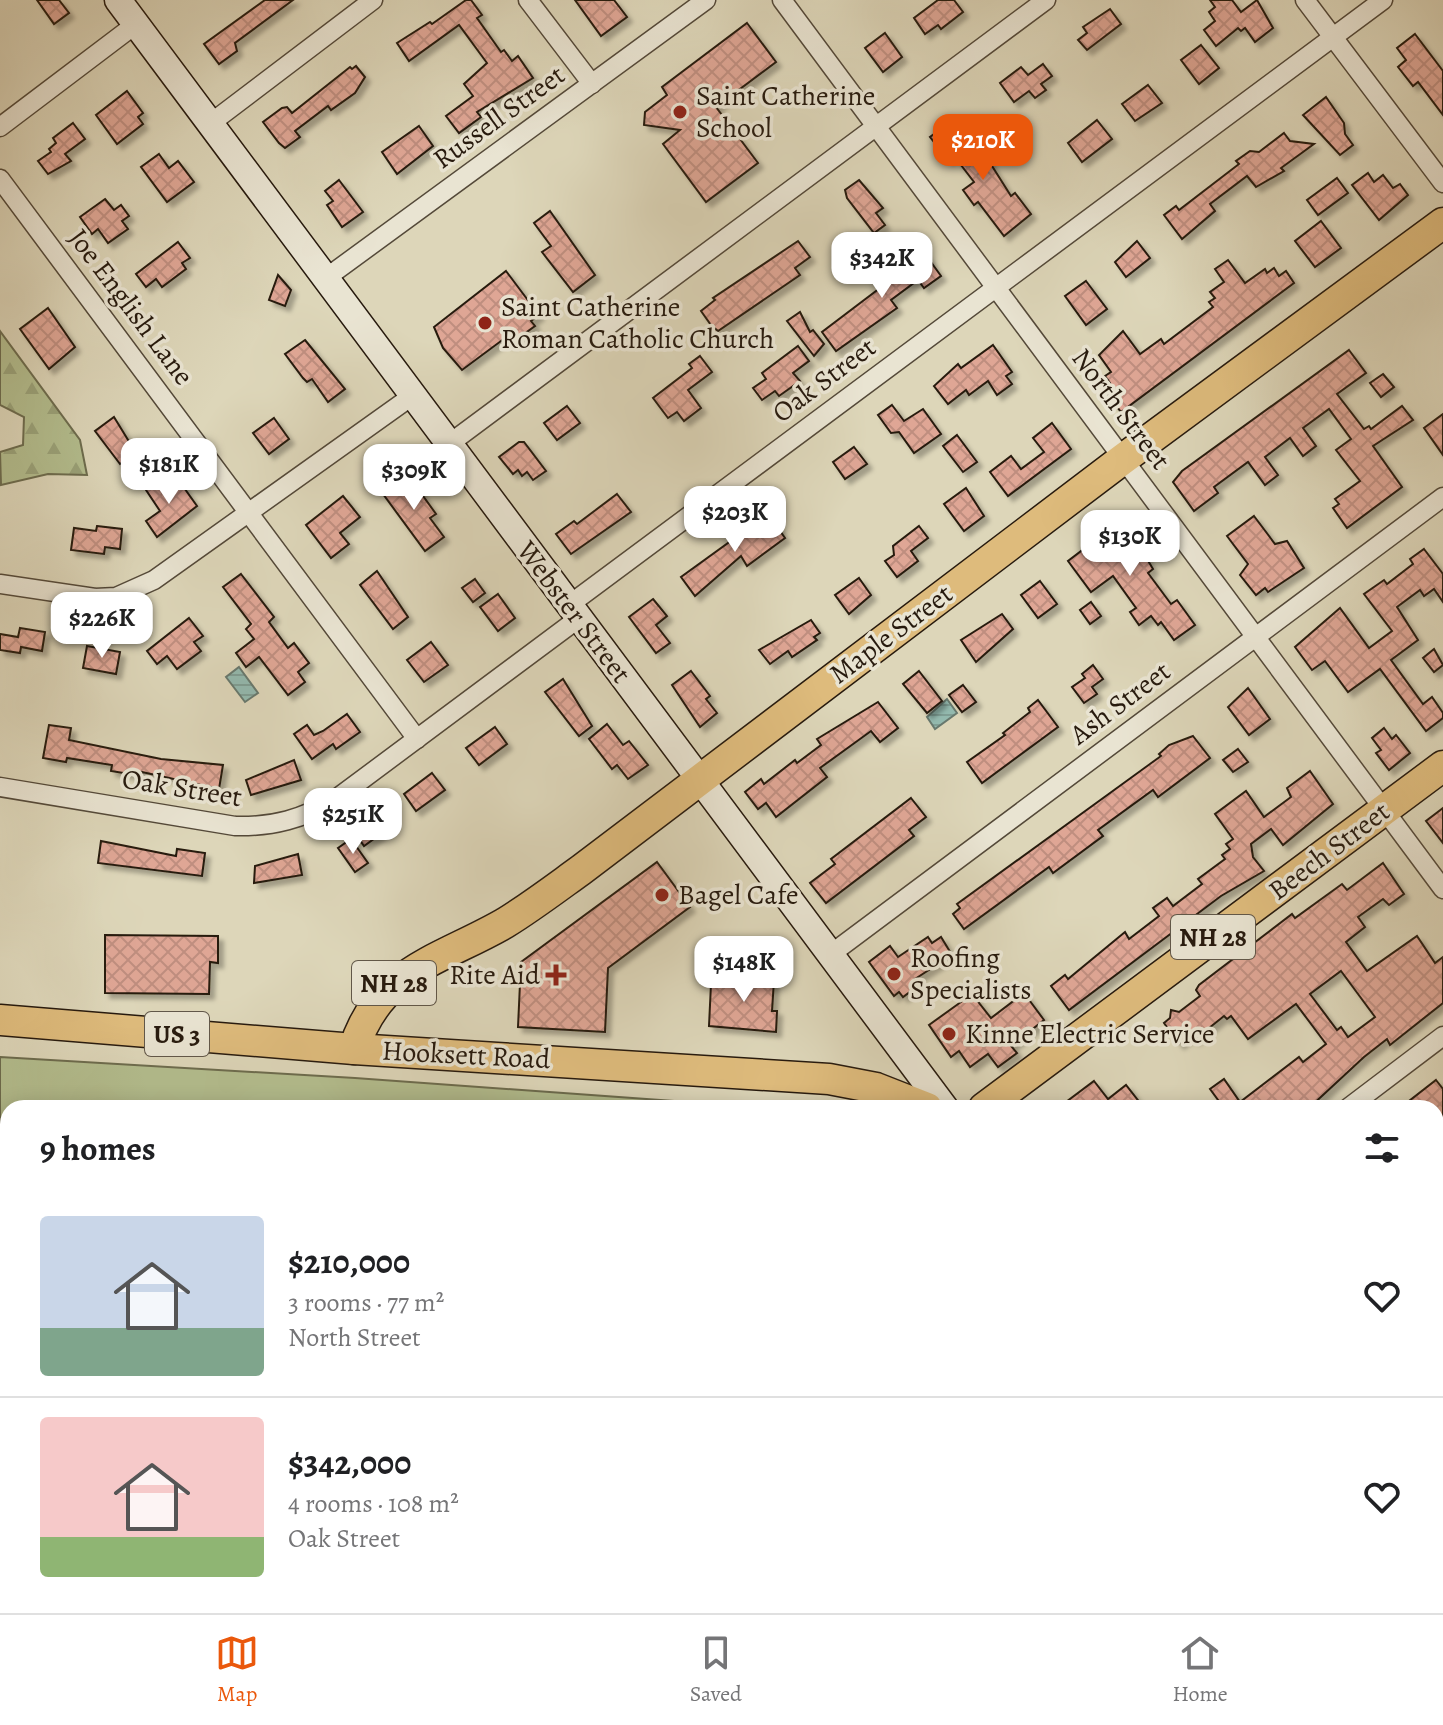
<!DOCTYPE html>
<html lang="en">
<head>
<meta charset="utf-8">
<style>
  body { margin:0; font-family:Alegreya,serif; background:#f2f2f2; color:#202124; height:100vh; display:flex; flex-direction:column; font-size:30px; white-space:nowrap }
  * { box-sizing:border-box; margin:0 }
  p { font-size:26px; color:#757577 }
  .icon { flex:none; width:44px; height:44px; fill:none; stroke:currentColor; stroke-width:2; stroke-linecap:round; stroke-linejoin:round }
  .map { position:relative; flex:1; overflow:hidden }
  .side { position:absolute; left:0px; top:1100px; width:1444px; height:514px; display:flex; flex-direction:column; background:#fff; border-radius:24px 24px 0 0; box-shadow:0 4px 20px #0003 }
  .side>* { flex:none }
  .price { position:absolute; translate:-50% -68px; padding:0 18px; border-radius:16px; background:#fff; color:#222; font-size:26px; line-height:52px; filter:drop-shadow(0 2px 4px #0008) }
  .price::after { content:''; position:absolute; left:50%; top:48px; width:24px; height:18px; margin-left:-12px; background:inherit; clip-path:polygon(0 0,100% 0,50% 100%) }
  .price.current { background:#ea580c; color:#fff }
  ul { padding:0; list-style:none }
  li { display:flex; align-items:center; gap:24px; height:200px; padding:0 40px }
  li+li { border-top:2px solid #e0e0e0 }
  li span { display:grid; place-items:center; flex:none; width:224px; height:160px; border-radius:8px; color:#555 }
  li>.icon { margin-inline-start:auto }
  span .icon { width:96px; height:96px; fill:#fffc; stroke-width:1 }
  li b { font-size:34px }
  h2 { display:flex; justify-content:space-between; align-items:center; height:96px; padding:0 40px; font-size:34px }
  .tabs { display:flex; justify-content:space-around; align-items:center; height:112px; border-top:2px solid #e0e0e0; background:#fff; font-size:22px; color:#757577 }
  .tabs a { display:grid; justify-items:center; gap:4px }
  .tabs .current { color:#ea580c }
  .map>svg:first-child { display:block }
  .forest { fill:url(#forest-firs); stroke:#6d6c4e; stroke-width:2 }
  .park { fill:#b3bd8e; stroke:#6d6c4e; stroke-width:2 }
  .water { fill:url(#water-rules); stroke:#68796e; stroke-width:2 }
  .building { fill:url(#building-cross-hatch); stroke:#271a0e; stroke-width:2; fill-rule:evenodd; filter:url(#shadow) }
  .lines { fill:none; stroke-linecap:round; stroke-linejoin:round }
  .street-casing { stroke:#544939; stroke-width:21 }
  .secondary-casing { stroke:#271a0e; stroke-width:29 }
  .primary-casing { stroke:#271a0e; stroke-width:33 }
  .street { stroke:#e9e4d2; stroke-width:18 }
  .secondary { stroke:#e9e4d2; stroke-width:26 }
  .primary { stroke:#debb7c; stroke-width:30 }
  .poi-dot { fill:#8f2418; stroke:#e9e4d2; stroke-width:3 }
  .labels { text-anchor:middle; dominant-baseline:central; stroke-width:7; stroke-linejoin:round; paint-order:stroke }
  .shield { fill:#e9e4d2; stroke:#615749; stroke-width:2 }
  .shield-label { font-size:26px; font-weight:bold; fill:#271a0e }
  .poi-label { font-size:28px; fill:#271a0e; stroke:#e9e4d2; text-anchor:start }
  .street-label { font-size:28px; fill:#271a0e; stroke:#e9e4d2 }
</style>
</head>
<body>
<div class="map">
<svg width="1443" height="1613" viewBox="0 0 1443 1613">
  <defs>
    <pattern id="forest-firs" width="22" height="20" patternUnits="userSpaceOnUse" patternTransform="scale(2)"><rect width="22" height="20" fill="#b3bd8e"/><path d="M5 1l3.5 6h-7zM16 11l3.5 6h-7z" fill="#9aa279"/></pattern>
    <pattern id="water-rules" width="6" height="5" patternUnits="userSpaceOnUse" patternTransform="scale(2)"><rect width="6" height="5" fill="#93b9ae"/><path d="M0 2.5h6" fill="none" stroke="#7f9e94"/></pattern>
    <pattern id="building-cross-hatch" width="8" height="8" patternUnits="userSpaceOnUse" patternTransform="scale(2)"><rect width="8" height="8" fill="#dfa695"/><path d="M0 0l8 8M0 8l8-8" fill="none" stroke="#bf8e7f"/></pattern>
    <filter id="shadow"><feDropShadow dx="5" dy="5" stdDeviation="2" flood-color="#0004"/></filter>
  </defs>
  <rect width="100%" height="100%" fill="#ddd6b9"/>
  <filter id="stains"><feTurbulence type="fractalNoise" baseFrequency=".0025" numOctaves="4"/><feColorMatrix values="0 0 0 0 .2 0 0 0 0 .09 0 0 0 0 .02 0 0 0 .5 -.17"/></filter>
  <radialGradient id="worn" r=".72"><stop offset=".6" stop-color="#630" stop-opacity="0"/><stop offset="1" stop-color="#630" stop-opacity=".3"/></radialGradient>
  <path class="forest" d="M0 331 80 440 87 475 48 474 1 485 0 452 23 445 24 417 0 405Z"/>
  <path class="park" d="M0 1057 355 1078 729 1105 730 1108H8V1606H416L406 1613H0Z"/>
  <g class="water">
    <path d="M239 667 258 693 245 702 226 677Z"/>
    <path d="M947 699 957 713 935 729 927 717Z"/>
  </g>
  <g class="building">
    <path d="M37 0H59L69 13 54 24Z"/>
    <path d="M265 0H293L235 43 237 51 219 64 204 44Z"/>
    <path d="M466 0H471L482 15 477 18 501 52 504 50 512 61 518 56 533 78 477 112 481 117 459 133 446 116 473 96 464 84 487 63 459 25 409 61 397 43 430 22 432 24Z"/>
    <path d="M575 0H614L627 17 601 36Z"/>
    <path d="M938 0H954L963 12 941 29 938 25 925 34 914 18Z"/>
    <path d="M1210 0H1232L1241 12 1257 0 1273 28 1255 42 1245 28 1241 31 1238 28 1216 46 1204 30 1215 21 1209 12 1215 7Z"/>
    <path d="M1110 9 1121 24 1087 50 1078 40 1087 33 1083 27Z"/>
    <path d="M747 23 776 62 716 107 758 163 706 202 663 144 680 130 644 125 645 112 667 95 662 87Z"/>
    <path d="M885 33 902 57 883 72 865 48Z"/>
    <path d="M1415 34 1443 71V115L1418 82 1413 86 1398 67 1406 60 1397 48Z"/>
    <path d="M1201 45 1219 68 1199 84 1181 60Z"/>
    <path d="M1043 64 1052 76 1041 84 1046 90 1035 98 1029 91 1014 102 1000 83 1021 67 1028 75Z"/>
    <path d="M356 66 365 77 355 93 331 110 328 106 295 131 300 137 285 148 279 143 263 122 282 108 287 107 292 113 350 67 352 69Z"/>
    <path d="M1148 85 1162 103 1135 121 1122 104Z"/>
    <path d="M127 91 143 113 138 117 143 124 117 144 96 115Z"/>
    <path d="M1326 97 1344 123 1345 134 1353 145 1340 155 1303 115Z"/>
    <path d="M1097 120 1112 139 1082 162 1068 143Z"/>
    <path d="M73 123 85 139 65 154 71 161 48 174 38 161 51 152 49 149 56 143 53 138Z"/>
    <path d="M948 124 969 152 980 147 1011 196 1015 193 1031 214 1004 236 978 202 974 205 963 190 974 182 954 156 948 160 930 137Z"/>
    <path d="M419 126 433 146 397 174 382 152Z"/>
    <path d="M1284 133 1290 141 1314 144 1281 168 1284 171 1256 187 1247 176 1210 204 1215 211 1182 239 1164 215 1176 206 1179 210 1239 164 1236 161 1250 151 1259 152Z"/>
    <path d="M159 154 169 168 178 161 194 182 167 202 141 167Z"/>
    <path d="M1368 173 1374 182 1383 175 1393 188 1400 184 1408 195 1379 220 1352 185Z"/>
    <path d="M1337 178 1348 193 1318 215 1307 200Z"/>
    <path d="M339 180 363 212 342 227 327 205 333 201 325 191Z"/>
    <path d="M859 180 883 208 876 213 885 225 874 233 847 198 845 190Z"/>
    <path d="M105 199 114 210 121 205 129 216 122 221 128 229 108 243 98 229 92 234 80 217Z"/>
    <path d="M550 211 595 275 573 292 542 252 551 246 534 223Z"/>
    <path d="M1321 221 1341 248 1315 267 1295 241Z"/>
    <path d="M798 241 810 257 795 268 800 275 718 331 711 325 701 311 715 300 713 298Z"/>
    <path d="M1137 241 1150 258 1126 277 1115 262Z"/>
    <path d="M178 242 190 258 182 263 186 269 162 287 156 279 146 287 136 274Z"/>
    <path d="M923 251 941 276 924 288 918 280 891 300 897 308 836 351 822 332 901 272 895 263 909 252 913 258Z"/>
    <path d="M1228 260 1245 283 1265 269 1267 273 1274 268 1279 276 1286 271 1294 283 1121 412 1103 388 1110 383 1105 376 1111 372 1099 355 1123 331 1140 354 1161 339 1164 344 1213 307 1209 302 1215 298 1210 292 1224 282 1215 269Z"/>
    <path d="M506 271 539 315 531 321 535 326 510 344 505 338 462 370 443 348 434 327Z"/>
    <path d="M278 275 291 290 285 306 269 300Z"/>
    <path d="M1086 281 1107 309 1086 325 1065 296Z"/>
    <path d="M48 308 75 347 49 369 20 329Z"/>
    <path d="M800 312 810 332 813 330 824 344 814 356 787 321Z"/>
    <path d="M305 340 345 389 328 402 312 379 307 382 303 378 285 354Z"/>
    <path d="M993 345 1012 372 1006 376 1012 384 997 395 988 381 969 395 966 390 948 404 934 386 958 364 961 368Z"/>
    <path d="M798 346 809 361 793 373 800 381 779 396 775 391 762 400 753 388 766 379 762 373Z"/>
    <path d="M1349 350 1366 373 1337 394 1364 429 1369 426 1371 429 1402 406 1413 420 1373 446 1402 487 1347 528 1333 508 1339 504 1335 499 1360 481 1336 450 1351 439 1329 409 1303 428 1316 446 1303 456 1290 438 1265 457 1278 475 1265 485 1248 462 1214 487 1218 493 1194 511 1173 482 1182 471Z"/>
    <path d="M700 356 712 372 688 390 701 408 684 421 677 412 668 418 653 398 692 368 689 364Z"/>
    <path d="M1383 374 1394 387 1381 397 1370 383Z"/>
    <path d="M892 405 904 421 923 409 941 434 914 453 899 432 891 433 878 415Z"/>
    <path d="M567 406 580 423 557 440 544 423Z"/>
    <path d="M1443 414V455L1424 428Z"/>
    <path d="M114 417 136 453 120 464 95 431Z"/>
    <path d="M274 418 289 439 269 454 253 433Z"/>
    <path d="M1052 423 1071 449 1008 496 990 472 1011 456 1021 469 1044 452 1033 438Z"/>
    <path d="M957 435 977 462 963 472 943 446Z"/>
    <path d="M519 442H524L546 471 533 480 527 472 522 476 518 470 513 474 499 457Z"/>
    <path d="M854 447 867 464 845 479 833 462Z"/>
    <path d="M408 475 436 514 430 518 444 537 425 551 383 494Z"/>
    <path d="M163 478 173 492 182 485 197 506 157 537 146 521 160 511 146 490Z"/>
    <path d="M966 488 984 516 964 531 944 504Z"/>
    <path d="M617 494 631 512 571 554 556 534 574 521 577 524Z"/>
    <path d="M343 496 360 517 340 533 349 544 331 558 306 525Z"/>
    <path d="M768 514 785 538 747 566 741 556 695 596 681 577Z"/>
    <path d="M1254 516 1275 544 1287 541 1304 568 1268 592 1265 588 1256 595 1240 575 1248 564 1227 536Z"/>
    <path d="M1123 519 1153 569 1148 573 1171 604 1177 600 1195 625 1174 640 1161 622 1158 625 1151 616 1139 625 1130 612 1136 608 1113 576 1091 592 1068 561Z"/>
    <path d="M97 526 122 529 120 549 105 547 104 554 71 550 74 528 96 531Z"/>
    <path d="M919 526 928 538 911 551 918 561 897 577 885 561 894 555 893 546Z"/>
    <path d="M1424 549 1443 574V602L1434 589 1424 596 1420 590 1397 607 1418 640 1391 660 1423 704 1432 697 1443 713V718L1426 731 1380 669 1348 692 1325 661 1312 670 1295 647 1340 608 1369 648 1392 631 1364 594 1384 580 1387 584 1413 564 1410 559Z"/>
    <path d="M377 571 408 617 393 629 360 585Z"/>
    <path d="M241 574 274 617 269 622 288 648 294 643 309 663 298 672 305 682 288 695 259 657 246 667 236 653 254 639 246 629 251 624 223 587Z"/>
    <path d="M859 578 871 595 849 614 835 595Z"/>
    <path d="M475 579 485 593 473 602 462 588Z"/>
    <path d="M1040 581 1057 604 1038 618 1021 595Z"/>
    <path d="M498 594 515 618 498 631 480 607Z"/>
    <path d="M653 599 667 616 656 625 670 643 656 653 629 617Z"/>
    <path d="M1091 602 1101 616 1090 624 1080 610Z"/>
    <path d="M1002 614 1013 629 976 662 961 640Z"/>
    <path d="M189 618 203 636 194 642 201 651 177 669 167 656 157 664 147 651Z"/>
    <path d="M811 620 820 633 814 637 817 640 792 657 788 651 770 664 759 650Z"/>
    <path d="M20 628 45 632 42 651 21 647 20 653 0 650V634L18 637Z"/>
    <path d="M431 642 448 665 424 682 407 660Z"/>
    <path d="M87 646 120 652 116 674 83 668Z"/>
    <path d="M1434 649 1443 665 1434 672 1423 658Z"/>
    <path d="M1093 665 1103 679 1092 687 1097 694 1084 703 1072 687 1085 678 1082 674Z"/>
    <path d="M691 671 710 696 706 699 717 713 700 727 672 685Z"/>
    <path d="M919 671 942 701 927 713 903 684Z"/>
    <path d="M563 679 592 726 579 736 545 692Z"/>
    <path d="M963 685 976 702 962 712 949 695Z"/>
    <path d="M1248 688 1270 719 1249 735 1228 707Z"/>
    <path d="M1038 700 1058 727 982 783 967 762 1005 735 1003 733 1030 712 1028 708Z"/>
    <path d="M878 702 898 728 880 742 871 731 820 768 827 777 776 817 766 803 758 809 745 792 761 779 764 784 795 760 797 763 821 745 817 739Z"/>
    <path d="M347 714 360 732 336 749 333 744 312 759 294 734 307 725 314 735 323 731Z"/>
    <path d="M607 724 623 745 629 741 648 765 628 779 617 765 612 769 589 739Z"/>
    <path d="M49 725 71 728 69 740 161 759 223 765 219 789 142 772V776L111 771 112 765 67 758 66 762 43 758Z"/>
    <path d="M495 727 507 744 479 765 466 748Z"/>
    <path d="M1384 728 1392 739 1396 735 1410 753 1389 770 1376 753 1381 750 1372 738Z"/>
    <path d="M1193 736 1210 758 1158 797 1153 790 1098 830 1103 836 1053 873 1049 867 964 929 953 914 960 908 957 904 1161 756 1159 754 1169 745Z"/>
    <path d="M1238 749 1248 762 1233 772 1223 760Z"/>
    <path d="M294 760 301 780 251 795 246 780Z"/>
    <path d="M1310 771 1333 804 1283 845 1271 829 1251 844 1253 857 1264 871 1221 896 1069 1010 1051 986 1065 975 1068 979 1125 932 1129 939 1159 916 1153 908 1167 898 1173 906 1202 884 1198 879 1225 859 1222 855 1230 849 1226 844 1233 839 1215 814 1246 791 1264 817 1291 797 1287 788Z"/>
    <path d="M432 773 445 790 416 811 404 794Z"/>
    <path d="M911 798 926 817 909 830 914 836 826 903 810 883 835 864 831 859Z"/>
    <path d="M1443 808V843L1426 821Z"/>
    <path d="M373 813 386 830 364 846 352 829Z"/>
    <path d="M351 839 368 863 355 872 338 848Z"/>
    <path d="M101 841 176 856 177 849 205 853 202 876 98 863Z"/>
    <path d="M298 854 302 875 254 883 255 866Z"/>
    <path d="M657 862 690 907 608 968 605 1032 518 1027 521 962Z"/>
    <path d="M1383 863 1404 894 1389 905 1383 899 1358 917 1365 927 1346 942 1367 971 1417 936 1435 963 1443 957V1003L1390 1045 1387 1039 1364 1057 1309 1108H1224L1210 1089 1224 1079 1240 1102 1299 1057 1303 1062 1326 1044 1296 1004 1248 1039 1231 1016 1227 1019 1224 1016 1194 1040 1191 1035 1179 1044 1164 1023 1170 1018 1171 1010 1179 1012 1200 996 1196 990 1199 985 1292 914 1295 918 1342 884 1347 890ZM1341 971 1375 1017 1348 1037 1341 1027 1337 1030 1310 994Z"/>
    <path d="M105 935 218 936V963L210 962 209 994 105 993Z"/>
    <path d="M928 937 932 943 941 937 952 955 915 979 919 985 903 997 899 992 894 996 869 962 890 946 898 957Z"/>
    <path d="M739 971 762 973 761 979 774 980 772 1011H777L776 1032 709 1026 711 984 738 985Z"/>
    <path d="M1024 993 1044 1020 1011 1046 1017 1053 998 1067 988 1054 970 1067 959 1051 951 1057 929 1025 972 994 991 1018Z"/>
    <path d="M1436 1080 1443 1089V1125L1436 1116V1108H1400Z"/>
    <path d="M1094 1081 1108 1099 1126 1085 1144 1108H1058Z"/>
  </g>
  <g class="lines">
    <g class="street-casing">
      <g id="street">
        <path d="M528 0 592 84"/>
        <path d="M782 0 1443 889"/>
        <path d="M1305 0 1443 183"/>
        <path d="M211 123 373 0"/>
        <path d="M0 127 136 24"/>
        <path d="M0 179 417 739"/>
        <path d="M326 278 706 0"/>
        <path d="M449 444 1046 0"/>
        <path d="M0 584 95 598 116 597 154 580 412 396"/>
        <path d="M569 605 1383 0"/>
        <path d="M0 787 235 826C273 827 303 819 336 799L579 618"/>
        <path d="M831 954 1443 497"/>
        <path d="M1348 1108 1443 1036"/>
        <path d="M1436 1565 1443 1560"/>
        <path d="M675 1613 684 1606"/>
        <path d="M1372 1613 1381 1606"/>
      </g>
    </g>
    <g class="secondary-casing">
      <g id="secondary">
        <path d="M118 0 945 1108"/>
        <path d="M1436 1333 1443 1327"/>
        <path d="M1097 1613 1106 1606"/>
      </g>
    </g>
    <g class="primary-casing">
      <g id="primary">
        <path d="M0 1020 354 1049 829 1079 876 1088 927 1108"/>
        <path d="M354 1049C378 970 441 960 505 923 531 907 556 888 581 870L1123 459 1443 223"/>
        <path d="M984 1108 1443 766"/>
        <path d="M1321 1606 1327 1613"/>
      </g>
    </g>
    <use href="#street" class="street"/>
    <use href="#secondary" class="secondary"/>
    <use href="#primary" class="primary"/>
  </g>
  <g class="poi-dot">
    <circle cx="680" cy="112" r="8"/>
    <circle cx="485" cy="323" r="8"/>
    <circle cx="662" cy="895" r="8"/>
    <circle cx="894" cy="974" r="8"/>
    <path d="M552 963h8v8h8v8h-8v8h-8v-8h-8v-8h8z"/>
    <circle cx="949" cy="1034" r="8"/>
  </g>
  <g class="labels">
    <g class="shield">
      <rect x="1171" y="915" width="84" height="44" rx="6"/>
      <rect x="352" y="961" width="84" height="44" rx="6"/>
      <rect x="145" y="1012" width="64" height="44" rx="6"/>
    </g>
    <g class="shield-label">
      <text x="1213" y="937">NH 28</text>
      <text x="394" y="983">NH 28</text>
      <text x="177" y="1034">US 3</text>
    </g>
    <g class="poi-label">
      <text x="696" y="96">Saint Catherine<tspan x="696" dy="32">School</tspan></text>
      <text x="501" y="307">Saint Catherine<tspan x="501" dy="32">Roman Catholic Church</tspan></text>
      <text x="678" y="895">Bagel Cafe</text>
      <text x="910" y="958">Roofing<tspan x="910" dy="32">Specialists</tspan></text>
      <text x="540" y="975" text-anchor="end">Rite Aid</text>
      <text x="965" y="1034">Kinne Electric Service</text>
    </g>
    <g class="street-label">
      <text transform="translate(499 117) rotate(-36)">Russell Street</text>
      <text transform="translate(131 307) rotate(53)">Joe English Lane</text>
      <text transform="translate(824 380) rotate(-37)">Oak Street</text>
      <text transform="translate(1121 409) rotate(53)">North Street</text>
      <text transform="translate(574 612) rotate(53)">Webster Street</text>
      <text transform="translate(891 634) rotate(-37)">Maple Street</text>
      <text transform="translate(1120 703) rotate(-37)">Ash Street</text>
      <text transform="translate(182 788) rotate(9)">Oak Street</text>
      <text transform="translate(1329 851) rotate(-37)">Beech Street</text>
      <text transform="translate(466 1055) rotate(3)">Hooksett Road</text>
    </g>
  </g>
  <rect width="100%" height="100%" filter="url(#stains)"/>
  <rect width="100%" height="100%" fill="url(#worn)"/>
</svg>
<b class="price current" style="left:983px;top:182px">$210K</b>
<b class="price" style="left:882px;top:300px">$342K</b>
<b class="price" style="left:169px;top:506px">$181K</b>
<b class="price" style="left:414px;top:512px">$309K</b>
<b class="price" style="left:735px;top:554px">$203K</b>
<b class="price" style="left:1130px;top:578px">$130K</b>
<b class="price" style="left:102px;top:660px">$226K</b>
<b class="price" style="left:353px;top:856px">$251K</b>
<b class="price" style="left:744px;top:1004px">$148K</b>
<section class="side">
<h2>9 homes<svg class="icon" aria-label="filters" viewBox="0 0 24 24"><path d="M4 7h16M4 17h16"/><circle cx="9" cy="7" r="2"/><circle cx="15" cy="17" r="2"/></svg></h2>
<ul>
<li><span style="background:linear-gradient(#c9d6e8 70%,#7fa58c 0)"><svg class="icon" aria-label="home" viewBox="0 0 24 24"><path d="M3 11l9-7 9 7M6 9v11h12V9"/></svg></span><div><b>$210,000</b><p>3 rooms · 77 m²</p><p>North Street</p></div><svg class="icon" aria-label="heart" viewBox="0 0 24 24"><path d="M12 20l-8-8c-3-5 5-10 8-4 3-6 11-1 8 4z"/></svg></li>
<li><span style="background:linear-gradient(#f6c9c9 75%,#8fb573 0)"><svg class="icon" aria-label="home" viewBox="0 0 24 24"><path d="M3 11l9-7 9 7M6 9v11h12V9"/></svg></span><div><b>$342,000</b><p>4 rooms · 108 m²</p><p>Oak Street</p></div><svg class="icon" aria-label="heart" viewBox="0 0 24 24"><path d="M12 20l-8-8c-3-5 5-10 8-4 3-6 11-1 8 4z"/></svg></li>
</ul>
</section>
</div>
<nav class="tabs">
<a class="current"><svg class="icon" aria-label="map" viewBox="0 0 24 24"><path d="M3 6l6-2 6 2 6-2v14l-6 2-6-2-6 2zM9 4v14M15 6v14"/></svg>Map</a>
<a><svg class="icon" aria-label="saved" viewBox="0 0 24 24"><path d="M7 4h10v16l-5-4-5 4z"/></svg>Saved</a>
<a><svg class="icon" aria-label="home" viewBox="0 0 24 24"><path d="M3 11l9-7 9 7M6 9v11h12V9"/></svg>Home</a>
</nav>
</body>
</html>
